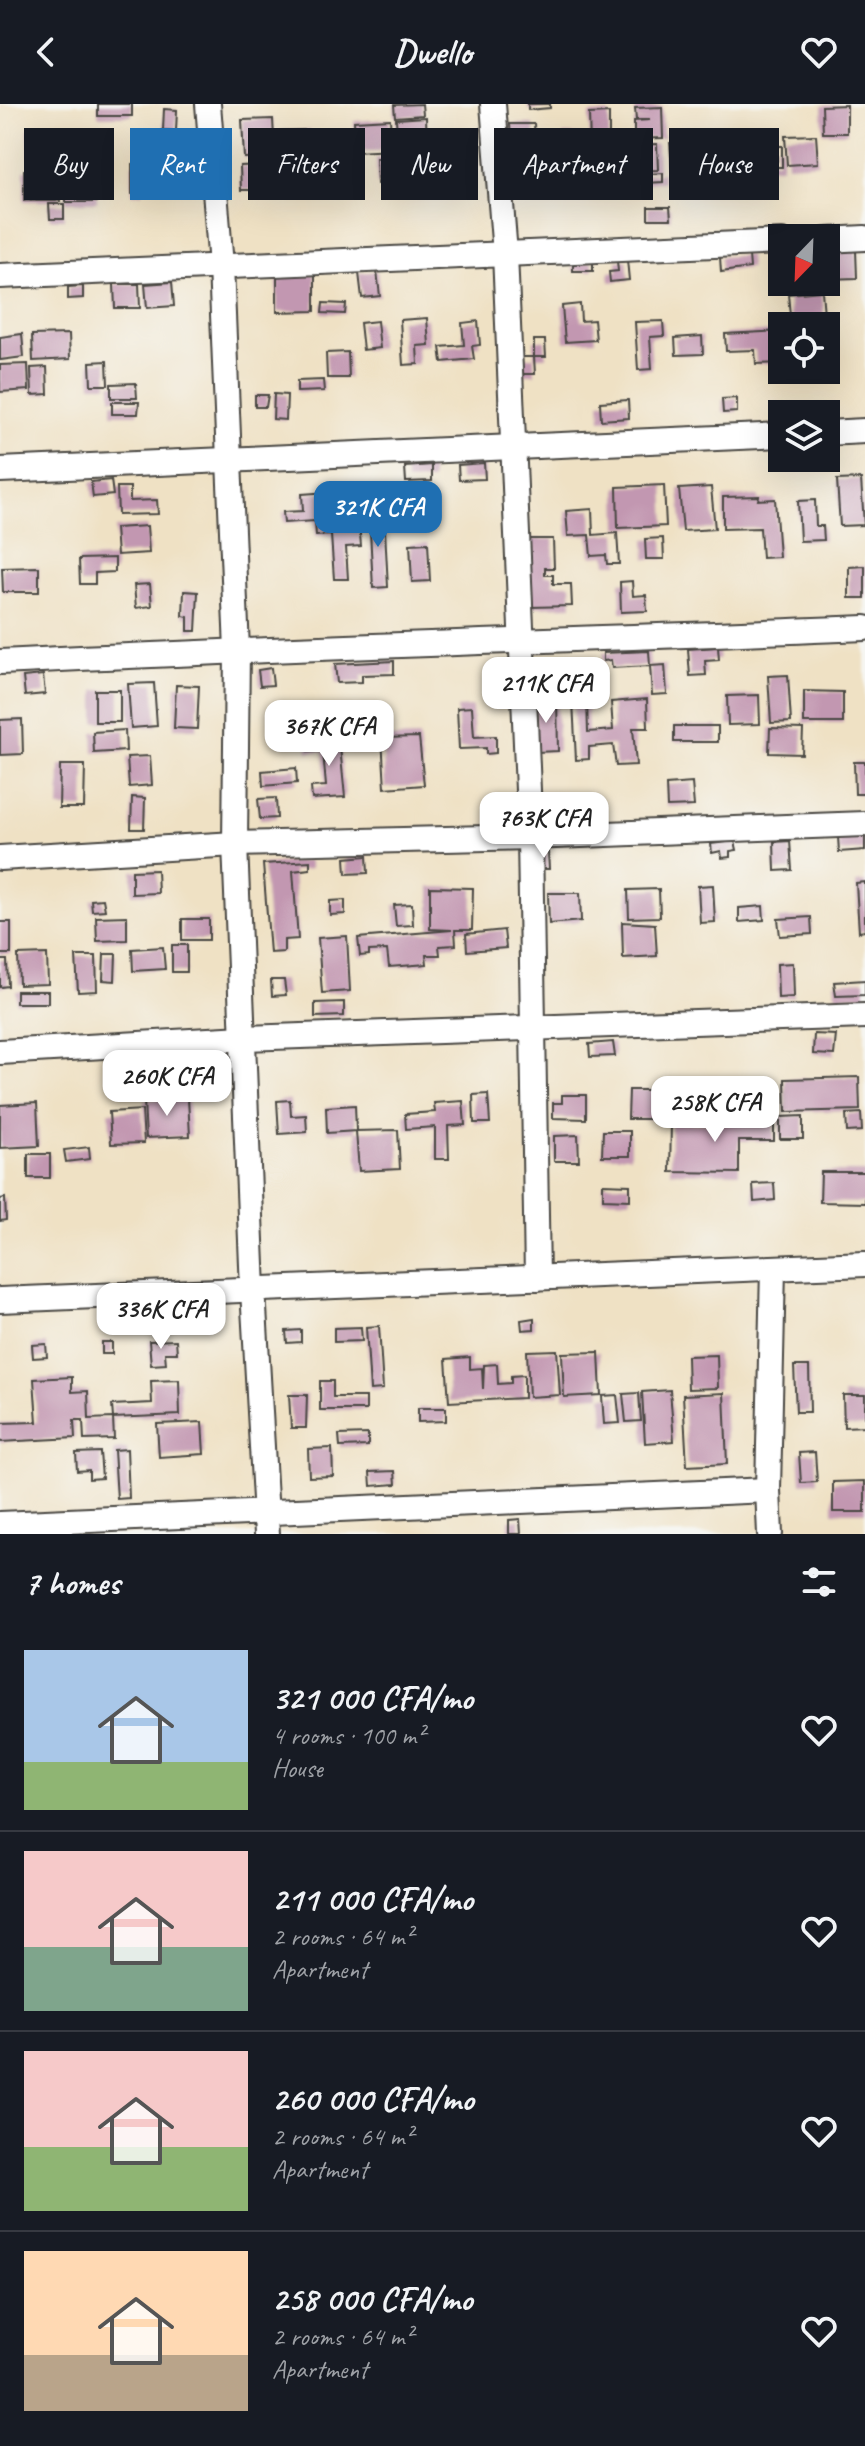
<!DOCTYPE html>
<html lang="en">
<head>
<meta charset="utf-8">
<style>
  body { margin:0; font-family:Caveat,sans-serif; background:#20242c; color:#f1f3f6; height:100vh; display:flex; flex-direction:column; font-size:30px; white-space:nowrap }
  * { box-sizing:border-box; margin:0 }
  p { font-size:26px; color:#9ea1a6 }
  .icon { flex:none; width:44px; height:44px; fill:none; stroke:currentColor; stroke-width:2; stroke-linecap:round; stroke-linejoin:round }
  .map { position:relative; height:1430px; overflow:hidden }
  .sheet { display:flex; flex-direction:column; background:#171b24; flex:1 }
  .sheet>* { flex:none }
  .guide { position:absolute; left:24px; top:24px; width:818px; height:72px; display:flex; gap:16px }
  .needle { width:52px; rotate:203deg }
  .buttons { position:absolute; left:768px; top:120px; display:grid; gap:16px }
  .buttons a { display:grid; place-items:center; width:72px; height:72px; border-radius:0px; background:#171b24; box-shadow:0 8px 32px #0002; font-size:40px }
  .price { position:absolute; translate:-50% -68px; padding:0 18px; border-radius:16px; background:#fff; color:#222; font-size:26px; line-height:52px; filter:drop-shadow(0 2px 4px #0008) }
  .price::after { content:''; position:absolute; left:50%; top:48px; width:24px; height:18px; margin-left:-12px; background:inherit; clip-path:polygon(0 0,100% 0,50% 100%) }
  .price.selected { background:#1f6fb2; color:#fff }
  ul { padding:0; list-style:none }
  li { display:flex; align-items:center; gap:24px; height:200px; padding:0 24px }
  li+li { border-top:2px solid #363941 }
  li span { display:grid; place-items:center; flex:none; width:224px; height:160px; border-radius:0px; color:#555 }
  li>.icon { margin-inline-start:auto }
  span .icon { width:96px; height:96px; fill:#fffc; stroke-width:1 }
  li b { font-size:34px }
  h2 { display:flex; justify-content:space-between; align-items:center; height:96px; padding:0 24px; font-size:34px }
  .chip { padding:0 28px; border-radius:0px; background:#171b24; box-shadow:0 8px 32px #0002; font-size:28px; line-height:72px }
  .chip.selected { background:#1f6fb2; color:#fff }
  header { display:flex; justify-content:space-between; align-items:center; height:104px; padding:0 24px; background:#171b24; font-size:36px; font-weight:800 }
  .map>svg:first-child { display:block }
  .building { fill:#c297b1 }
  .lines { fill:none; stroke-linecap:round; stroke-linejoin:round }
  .street-casing { stroke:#484642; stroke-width:28 }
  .street { stroke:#fff; stroke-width:24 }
</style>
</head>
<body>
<header><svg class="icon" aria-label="back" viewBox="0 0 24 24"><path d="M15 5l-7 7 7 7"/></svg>Dwello<svg class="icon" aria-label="heart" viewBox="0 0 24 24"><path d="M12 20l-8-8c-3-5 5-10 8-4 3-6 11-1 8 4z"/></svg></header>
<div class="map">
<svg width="865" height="1430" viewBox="0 0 865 1430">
  <rect width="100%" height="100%" fill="#f6f6f2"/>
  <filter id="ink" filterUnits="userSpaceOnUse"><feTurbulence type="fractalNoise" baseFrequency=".0125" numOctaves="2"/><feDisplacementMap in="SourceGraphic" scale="16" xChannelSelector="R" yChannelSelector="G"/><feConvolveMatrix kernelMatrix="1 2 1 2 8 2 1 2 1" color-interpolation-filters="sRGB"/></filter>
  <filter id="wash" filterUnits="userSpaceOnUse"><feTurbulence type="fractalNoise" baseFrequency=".006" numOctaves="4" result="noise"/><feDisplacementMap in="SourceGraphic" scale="32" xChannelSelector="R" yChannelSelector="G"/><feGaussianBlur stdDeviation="1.8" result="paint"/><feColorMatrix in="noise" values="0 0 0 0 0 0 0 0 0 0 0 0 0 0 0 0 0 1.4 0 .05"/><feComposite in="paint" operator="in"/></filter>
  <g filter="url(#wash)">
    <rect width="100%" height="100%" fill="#efe1c4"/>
    <g id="blocks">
      <g class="building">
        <rect x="98" y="0" width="34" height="12"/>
        <path d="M422 0 423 11 395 13 394 1Z"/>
        <path d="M528 0H550V4L528 6Z"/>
        <path d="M847 1V29H823L822 2Z"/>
        <path d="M662 3 663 34 634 35V17L650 16H636L635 4Z"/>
        <path d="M164 5 177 6 176 27 163 26Z"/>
        <path d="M609 9V41H590L589 10Z"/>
        <path d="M426 13 427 42 398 43 396 15Z"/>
        <path d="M273 15 275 53 244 54 242 16Z"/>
        <path d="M390 15 392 46 356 48 354 17Z"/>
        <path d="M510 20H534L535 34 511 35Z"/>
        <path d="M59 23 60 39H76L79 55 30 57 28 25Z"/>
        <path d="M310 26 311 51 279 52 278 27Z"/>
        <path d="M563 30 588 31V54H563Z"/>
        <path d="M816 31 818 59 787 61 785 32Z"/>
        <path d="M746 35H772V46L746 47Z"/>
        <path d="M706 38V52L691 53V67L672 68 670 39Z"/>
        <path d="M721 38 722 62 708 63V39Z"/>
        <path d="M657 40 658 66 629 67 628 41Z"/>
        <path d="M776 42H782V63H763V57H777Z"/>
        <rect x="443" y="49" width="27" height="26"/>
        <path d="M749 49H761L760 64 748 63Z"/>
        <path d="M419 52 420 79 395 80 394 53Z"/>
        <path d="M376 54H391V79L377 80Z"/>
        <path d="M341 55V91H317L316 56Z"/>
        <path d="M141 59 142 89 132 90V60Z"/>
        <path d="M287 60 290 87 279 88 277 61Z"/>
        <path d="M262 61V72H255L256 86H241L240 62Z"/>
        <path d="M550 61H565L566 81 537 82V64H550Z"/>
        <path d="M512 63H534L535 83 512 82Z"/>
        <path d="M24 66H59L60 97H24Z"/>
        <path d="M66 66H96L97 98H66Z"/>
        <rect x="568" y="66" width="19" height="14"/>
        <path d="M692 66H707L708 78 693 79Z"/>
        <path d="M663 69V78L630 80V71Z"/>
        <path d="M470 79V90L451 91 450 80Z"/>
        <path d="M49 100H64V115H50Z"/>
        <path d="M648 103H670L671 115H648Z"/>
        <path d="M856 146 857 174 826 175V147Z"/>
        <path d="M749 151 750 164 721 168 720 153Z"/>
        <path d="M627 156 629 176 610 178 609 168 618 167 617 157Z"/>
        <rect x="573" y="158" width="20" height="9"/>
        <path d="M377 167 380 192 362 194 359 169Z"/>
        <path d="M277 170H315V207L277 208Z"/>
        <path d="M172 178 174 202 147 204 145 180Z"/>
        <path d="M114 180H139L140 204H115Z"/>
        <path d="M83 182V194L68 195V183Z"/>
        <path d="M822 187 825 222H791L788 190Z"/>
        <path d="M323 199 346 200 345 210 322 209Z"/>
        <path d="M580 200 581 217 594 216 596 236 565 238 562 202Z"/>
        <path d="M427 214 429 241 417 242 418 260 403 261 400 216Z"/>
        <path d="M377 217 380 244 363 246 360 219Z"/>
        <path d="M478 217 480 241 472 242 474 255 442 258 440 243 464 241 462 219Z"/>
        <path d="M663 217 664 232 650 233 652 265 638 266 635 218Z"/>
        <path d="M782 227V259L756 260 755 246 726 247 725 230Z"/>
        <path d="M22 230 24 253 0 256V233Z"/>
        <path d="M69 230 70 255 33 257 32 231Z"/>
        <path d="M702 232 703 250 676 251 675 234Z"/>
        <path d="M534 236H545L546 253H534Z"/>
        <path d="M348 248 349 274H327L326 249Z"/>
        <path d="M519 253H534L535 270H519Z"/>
        <path d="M107 257 108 281H91L90 258Z"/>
        <path d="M28 260 29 286 0 288V261Z"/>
        <path d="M47 263 48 290 32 291 31 264Z"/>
        <path d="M323 276 324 287 297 288V277Z"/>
        <path d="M136 279 137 294H111V280Z"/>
        <path d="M274 290 287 291 286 316 273 315Z"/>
        <path d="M255 291H268L266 303H255Z"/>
        <path d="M737 294V308L723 309 722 295Z"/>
        <path d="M628 296 629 314 601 316 600 298Z"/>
        <path d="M112 298H139L138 310H112Z"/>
        <path d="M799 354H824V359L799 360Z"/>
        <path d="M484 359 485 375 459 376 458 361Z"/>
        <path d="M432 361V377L406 378 405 363Z"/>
        <path d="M861 375 864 421 840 422 837 376Z"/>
        <path d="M111 376 113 391 93 393 91 378Z"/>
        <path d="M664 381 666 422 618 424 617 383Z"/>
        <path d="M117 383H130V397L157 396 158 410 118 411Z"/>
        <path d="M711 383 715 425 683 427 679 385Z"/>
        <path d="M329 388 331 420 359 418 361 442 346 443 348 475H334L331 431 316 432 315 417 284 419 283 408 303 407 302 390Z"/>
        <path d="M759 392 758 396 775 395 779 453 762 454 760 424 723 425V393Z"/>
        <path d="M815 396 816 422H823L824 436 800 437 798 397Z"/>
        <path d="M592 405 593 431 617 429 619 460H607L606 451 591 452 589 431 568 432 566 407Z"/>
        <path d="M369 407H384L388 483 373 484Z"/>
        <path d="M147 422 149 449 117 451 115 424Z"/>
        <path d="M663 434 664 455H646L645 435Z"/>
        <path d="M528 435H553L554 464H545V471H553V480H571L572 502 530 503Z"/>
        <path d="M428 439 430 477 412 478 410 440Z"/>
        <path d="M115 454V468L95 469V480H80L79 455Z"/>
        <path d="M865 462V494H849V463Z"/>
        <path d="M39 463V488H3L2 464Z"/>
        <path d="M632 477 633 492 646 491 647 507 621 508 620 478Z"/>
        <path d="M150 480 152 502 136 504 134 481Z"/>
        <path d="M184 487 198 488 196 527H188V513L183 512Z"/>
        <path d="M718 543 719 556 705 557 706 571 690 572 688 545Z"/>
        <path d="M649 547 650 562 665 561 667 590 652 591 650 562 612 564 611 556 603 557V549Z"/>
        <path d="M394 557V570L362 571V578L337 579 335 560Z"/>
        <path d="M271 564 273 581 260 582 258 566Z"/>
        <path d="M43 571 45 590 25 592 23 573Z"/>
        <path d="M788 571 791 618 771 619 768 572Z"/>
        <path d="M154 579 157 622 131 624 128 580Z"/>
        <path d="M176 581 199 582 197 625 174 624Z"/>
        <rect x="95" y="586" width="25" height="32"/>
        <path d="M804 587 843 588V619H804Z"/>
        <path d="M759 591 760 620 728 621 727 592Z"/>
        <path d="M557 595 558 647 536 648 534 596Z"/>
        <path d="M647 595 648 624H633L636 661 616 662 613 641 589 643V655L576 656 573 597H587L588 628 613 626 611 598Z"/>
        <path d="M472 603 474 633 496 632V649L486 650V644L459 645 457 604Z"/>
        <path d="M363 607V633H339V608Z"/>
        <path d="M22 615 23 650 0 651V616Z"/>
        <rect x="674" y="622" width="44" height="16"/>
        <path d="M770 624 803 625 802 650 769 649Z"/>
        <path d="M125 626 126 647 94 649 93 628Z"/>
        <path d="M339 633 345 693 312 695 311 683 326 682 323 647 308 648 307 636Z"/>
        <path d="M419 633 424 681 385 684 382 634Z"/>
        <path d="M150 652 152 681 129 683 127 653Z"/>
        <path d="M854 658H865V690H855Z"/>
        <path d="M60 661H85L84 704H59Z"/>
        <path d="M296 664 297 679 263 682 262 667Z"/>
        <path d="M692 679 694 702 667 703 666 681Z"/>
        <path d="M132 693 145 694 144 725H131Z"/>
        <path d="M276 694 277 714 260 715 258 695Z"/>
        <path d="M865 731V746L839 748 838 733Z"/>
        <path d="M735 737 737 746 730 747V753L722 754 721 747 712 749 711 740Z"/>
        <path d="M790 737 792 766 775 767 774 738Z"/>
        <path d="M540 748H548L549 765H541Z"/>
        <path d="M367 752 368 769 346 770 345 754Z"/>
        <path d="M310 757V765L293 767 298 835 284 836V848L270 849 263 760Z"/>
        <path d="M157 766 158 789 132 790V767Z"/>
        <path d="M865 778V827L859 828 856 779Z"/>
        <path d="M713 781 715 818 700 819 698 782Z"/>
        <path d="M430 783 473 784 472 826H455L456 841 439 842 440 851H426L427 860 389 863 387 846 369 847V851L360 852 358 834 452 826 430 825Z"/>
        <path d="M659 785 660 813 629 814 628 786Z"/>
        <path d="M548 789H580L581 817 549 820Z"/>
        <path d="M103 795 105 806 92 807 91 796Z"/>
        <path d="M345 796V810L330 811V797Z"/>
        <path d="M412 800 413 821 396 822 394 801Z"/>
        <path d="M763 802 764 816 739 818V804Z"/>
        <path d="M127 812V836L97 837 96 813Z"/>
        <path d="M811 813 812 830 780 832 778 815Z"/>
        <rect x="182" y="815" width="27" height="21"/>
        <rect x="0" y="818" width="11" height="32"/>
        <path d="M622 818 655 820 657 852 623 854Z"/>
        <path d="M504 826 506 844 467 847 466 830Z"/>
        <path d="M347 832 350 887 322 889 318 834Z"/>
        <rect x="172" y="841" width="15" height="27"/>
        <path d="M163 843 165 865 133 867 132 845Z"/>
        <path d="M47 850 48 880 19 881 18 851Z"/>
        <path d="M104 850H116L115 877 103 876Z"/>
        <path d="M76 852H96L97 887 78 888Z"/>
        <path d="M0 856H7L8 882 0 883Z"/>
        <path d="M793 859 794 893 778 894 777 860Z"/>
        <path d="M271 876H284L286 891 272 892Z"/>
        <path d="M865 876V891L836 892 834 878Z"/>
        <rect x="16" y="887" width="32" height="12"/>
        <path d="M344 898V912L315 913V899Z"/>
        <path d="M814 930 836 931 834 951 813 950Z"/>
        <path d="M613 938 615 952 590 953 589 940Z"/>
        <path d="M859 973 860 1006 786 1008 785 975Z"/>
        <path d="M629 986H678V1015H628Z"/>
        <path d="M488 990 490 1019H474L473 991Z"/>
        <path d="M562 991H586V1015L553 1014V999H562Z"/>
        <path d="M188 994 190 1032 146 1034 144 996Z"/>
        <path d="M290 996 291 1012 306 1011 307 1028 279 1030 277 997Z"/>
        <path d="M463 997 465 1021 448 1022 449 1055H435V1023L406 1025 405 1010 435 1008 434 999Z"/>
        <path d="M37 999 39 1042 0 1044V1001Z"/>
        <path d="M355 1001 356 1027 327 1029 326 1003Z"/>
        <path d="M142 1006 144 1039 111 1040 109 1008Z"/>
        <path d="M861 1009 862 1027 847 1028 846 1010Z"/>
        <path d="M803 1012V1035H780V1013Z"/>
        <path d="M732 1013 774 1014V1037H739V1069L670 1068 671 1019 732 1020Z"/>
        <path d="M398 1026 400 1065 359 1067 356 1027Z"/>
        <path d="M603 1027H630V1052H602Z"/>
        <path d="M578 1031 579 1057H554V1032Z"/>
        <path d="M89 1043 90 1055 66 1058 64 1046Z"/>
        <rect x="28" y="1050" width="22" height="24"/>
        <path d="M821 1068H865V1099L820 1098Z"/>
        <path d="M774 1079 775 1096 754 1098 753 1080Z"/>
        <path d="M603 1080 630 1081V1096L603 1095Z"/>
        <path d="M5 1094 6 1116 0 1117V1095Z"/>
        <path d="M534 1214V1225L522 1226 521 1216Z"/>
        <path d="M379 1222 383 1285 370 1286 366 1223Z"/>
        <path d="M361 1223 362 1237 334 1238V1224Z"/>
        <path d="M301 1226V1238L287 1239 286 1227Z"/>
        <path d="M176 1236 177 1249H165L166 1260 151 1261 149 1237Z"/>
        <rect x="102" y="1238" width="10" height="12"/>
        <path d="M46 1240 47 1253 33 1254 32 1241Z"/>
        <path d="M557 1246 560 1291 529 1293 527 1247Z"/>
        <path d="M599 1248 601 1291 564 1293 562 1249Z"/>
        <path d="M717 1251 718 1284 688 1285 687 1252Z"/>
        <path d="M470 1253V1265L482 1264 483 1285 484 1261 497 1260 498 1280 511 1279V1272L524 1271V1294L449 1298 446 1255Z"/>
        <path d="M794 1262H809L810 1308H796Z"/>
        <path d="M72 1273V1288L88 1287 89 1315 113 1314 114 1335 84 1336 83 1316H74L75 1334 0 1338V1319L37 1318 34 1275Z"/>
        <path d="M179 1276 180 1311 113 1314 112 1301 152 1299 151 1277Z"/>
        <path d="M320 1277H333V1293H366V1306H320Z"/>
        <path d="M670 1286 674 1337 645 1339 642 1288Z"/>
        <path d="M639 1289 641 1317 626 1318 623 1290Z"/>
        <path d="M724 1289 727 1360 687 1362 683 1291Z"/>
        <path d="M289 1291H307L306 1324H291Z"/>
        <path d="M617 1291 620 1319 604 1320 602 1292Z"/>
        <path d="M843 1291H865V1322L844 1323Z"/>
        <path d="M418 1304H446V1317L418 1318Z"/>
        <path d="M202 1318 204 1350 159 1353 157 1320Z"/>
        <path d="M368 1330V1342L340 1343 339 1331Z"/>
        <path d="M332 1344 333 1372 309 1373 308 1345Z"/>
        <path d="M127 1345 129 1394 117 1395 114 1346Z"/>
        <path d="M100 1348 102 1374 89 1375V1366L77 1367 76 1349Z"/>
        <path d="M815 1348 817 1378 801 1379 799 1349Z"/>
        <path d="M395 1367 396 1380 371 1382 370 1368Z"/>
        <path d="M865 1377V1408H833V1378Z"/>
        <path d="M520 1415 521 1430H509V1416Z"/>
      </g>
    </g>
  </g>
  <g filter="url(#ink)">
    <use href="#blocks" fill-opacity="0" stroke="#484642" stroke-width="2"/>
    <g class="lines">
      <g class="street-casing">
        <g id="street">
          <path d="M208 0 221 162 229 356 237 546 235 740 253 1186 267 1430"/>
          <path d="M493 0 505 150 530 733 537 1174"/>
          <path d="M826 136 865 134"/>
          <path d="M0 172 782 138"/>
          <path d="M826 329 865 327"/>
          <path d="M0 366 782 331"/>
          <path d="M0 558C288 543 577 536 865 524"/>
          <path d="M0 754 235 740 530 733 865 720"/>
          <path d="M0 948 243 934 865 912"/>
          <path d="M0 1196 865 1160"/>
          <path d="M0 1420 768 1386"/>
          <path d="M770 1430 768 1386 773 1164"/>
        </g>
      </g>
      <use href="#street" class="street"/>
    </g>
  </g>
</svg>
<div class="buttons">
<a><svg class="needle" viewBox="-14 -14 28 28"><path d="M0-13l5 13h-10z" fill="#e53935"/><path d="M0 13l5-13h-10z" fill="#9ea1a6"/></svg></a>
<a><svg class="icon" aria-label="locate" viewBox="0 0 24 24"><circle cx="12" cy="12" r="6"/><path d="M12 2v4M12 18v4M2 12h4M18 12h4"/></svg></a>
<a><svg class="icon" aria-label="layers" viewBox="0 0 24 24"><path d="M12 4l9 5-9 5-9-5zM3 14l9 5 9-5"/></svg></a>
</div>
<b class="price selected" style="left:378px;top:445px">321K CFA</b>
<b class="price" style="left:546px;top:621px">211K CFA</b>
<b class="price" style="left:329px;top:664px">367K CFA</b>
<b class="price" style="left:544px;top:756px">763K CFA</b>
<b class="price" style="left:167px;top:1014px">260K CFA</b>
<b class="price" style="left:715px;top:1040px">258K CFA</b>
<b class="price" style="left:161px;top:1247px">336K CFA</b>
<div class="guide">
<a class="chip">Buy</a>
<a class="chip selected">Rent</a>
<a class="chip">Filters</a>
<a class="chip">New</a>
<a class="chip">Apartment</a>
<a class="chip">House</a>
</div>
</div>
<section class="sheet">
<h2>7 homes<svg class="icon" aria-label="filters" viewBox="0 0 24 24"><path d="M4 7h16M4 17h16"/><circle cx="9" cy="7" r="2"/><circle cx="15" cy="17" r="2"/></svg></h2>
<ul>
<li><span style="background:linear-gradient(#a9c7e8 70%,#8fb573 0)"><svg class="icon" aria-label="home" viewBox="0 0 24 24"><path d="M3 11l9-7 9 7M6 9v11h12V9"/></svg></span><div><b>321 000 CFA/mo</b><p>4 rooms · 100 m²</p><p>House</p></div><svg class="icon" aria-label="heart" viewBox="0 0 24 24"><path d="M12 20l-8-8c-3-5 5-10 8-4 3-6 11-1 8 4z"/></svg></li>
<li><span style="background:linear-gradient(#f6c9c9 60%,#7fa58c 0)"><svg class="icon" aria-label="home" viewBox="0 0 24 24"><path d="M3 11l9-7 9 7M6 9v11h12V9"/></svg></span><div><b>211 000 CFA/mo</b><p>2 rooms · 64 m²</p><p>Apartment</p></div><svg class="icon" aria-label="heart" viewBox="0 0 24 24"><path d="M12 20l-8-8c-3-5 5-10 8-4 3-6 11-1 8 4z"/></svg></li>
<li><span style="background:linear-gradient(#f6c9c9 60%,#8fb573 0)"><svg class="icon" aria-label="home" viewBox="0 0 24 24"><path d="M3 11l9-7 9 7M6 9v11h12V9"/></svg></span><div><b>260 000 CFA/mo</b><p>2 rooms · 64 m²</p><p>Apartment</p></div><svg class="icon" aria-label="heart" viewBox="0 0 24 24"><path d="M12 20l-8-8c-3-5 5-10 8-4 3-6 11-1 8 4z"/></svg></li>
<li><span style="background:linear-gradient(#ffd9b3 65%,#b9a48a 0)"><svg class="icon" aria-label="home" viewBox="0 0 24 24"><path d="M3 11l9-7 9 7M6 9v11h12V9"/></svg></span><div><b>258 000 CFA/mo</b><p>2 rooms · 64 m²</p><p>Apartment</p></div><svg class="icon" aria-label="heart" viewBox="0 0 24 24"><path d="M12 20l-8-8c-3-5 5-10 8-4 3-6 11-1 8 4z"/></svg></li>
</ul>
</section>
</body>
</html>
